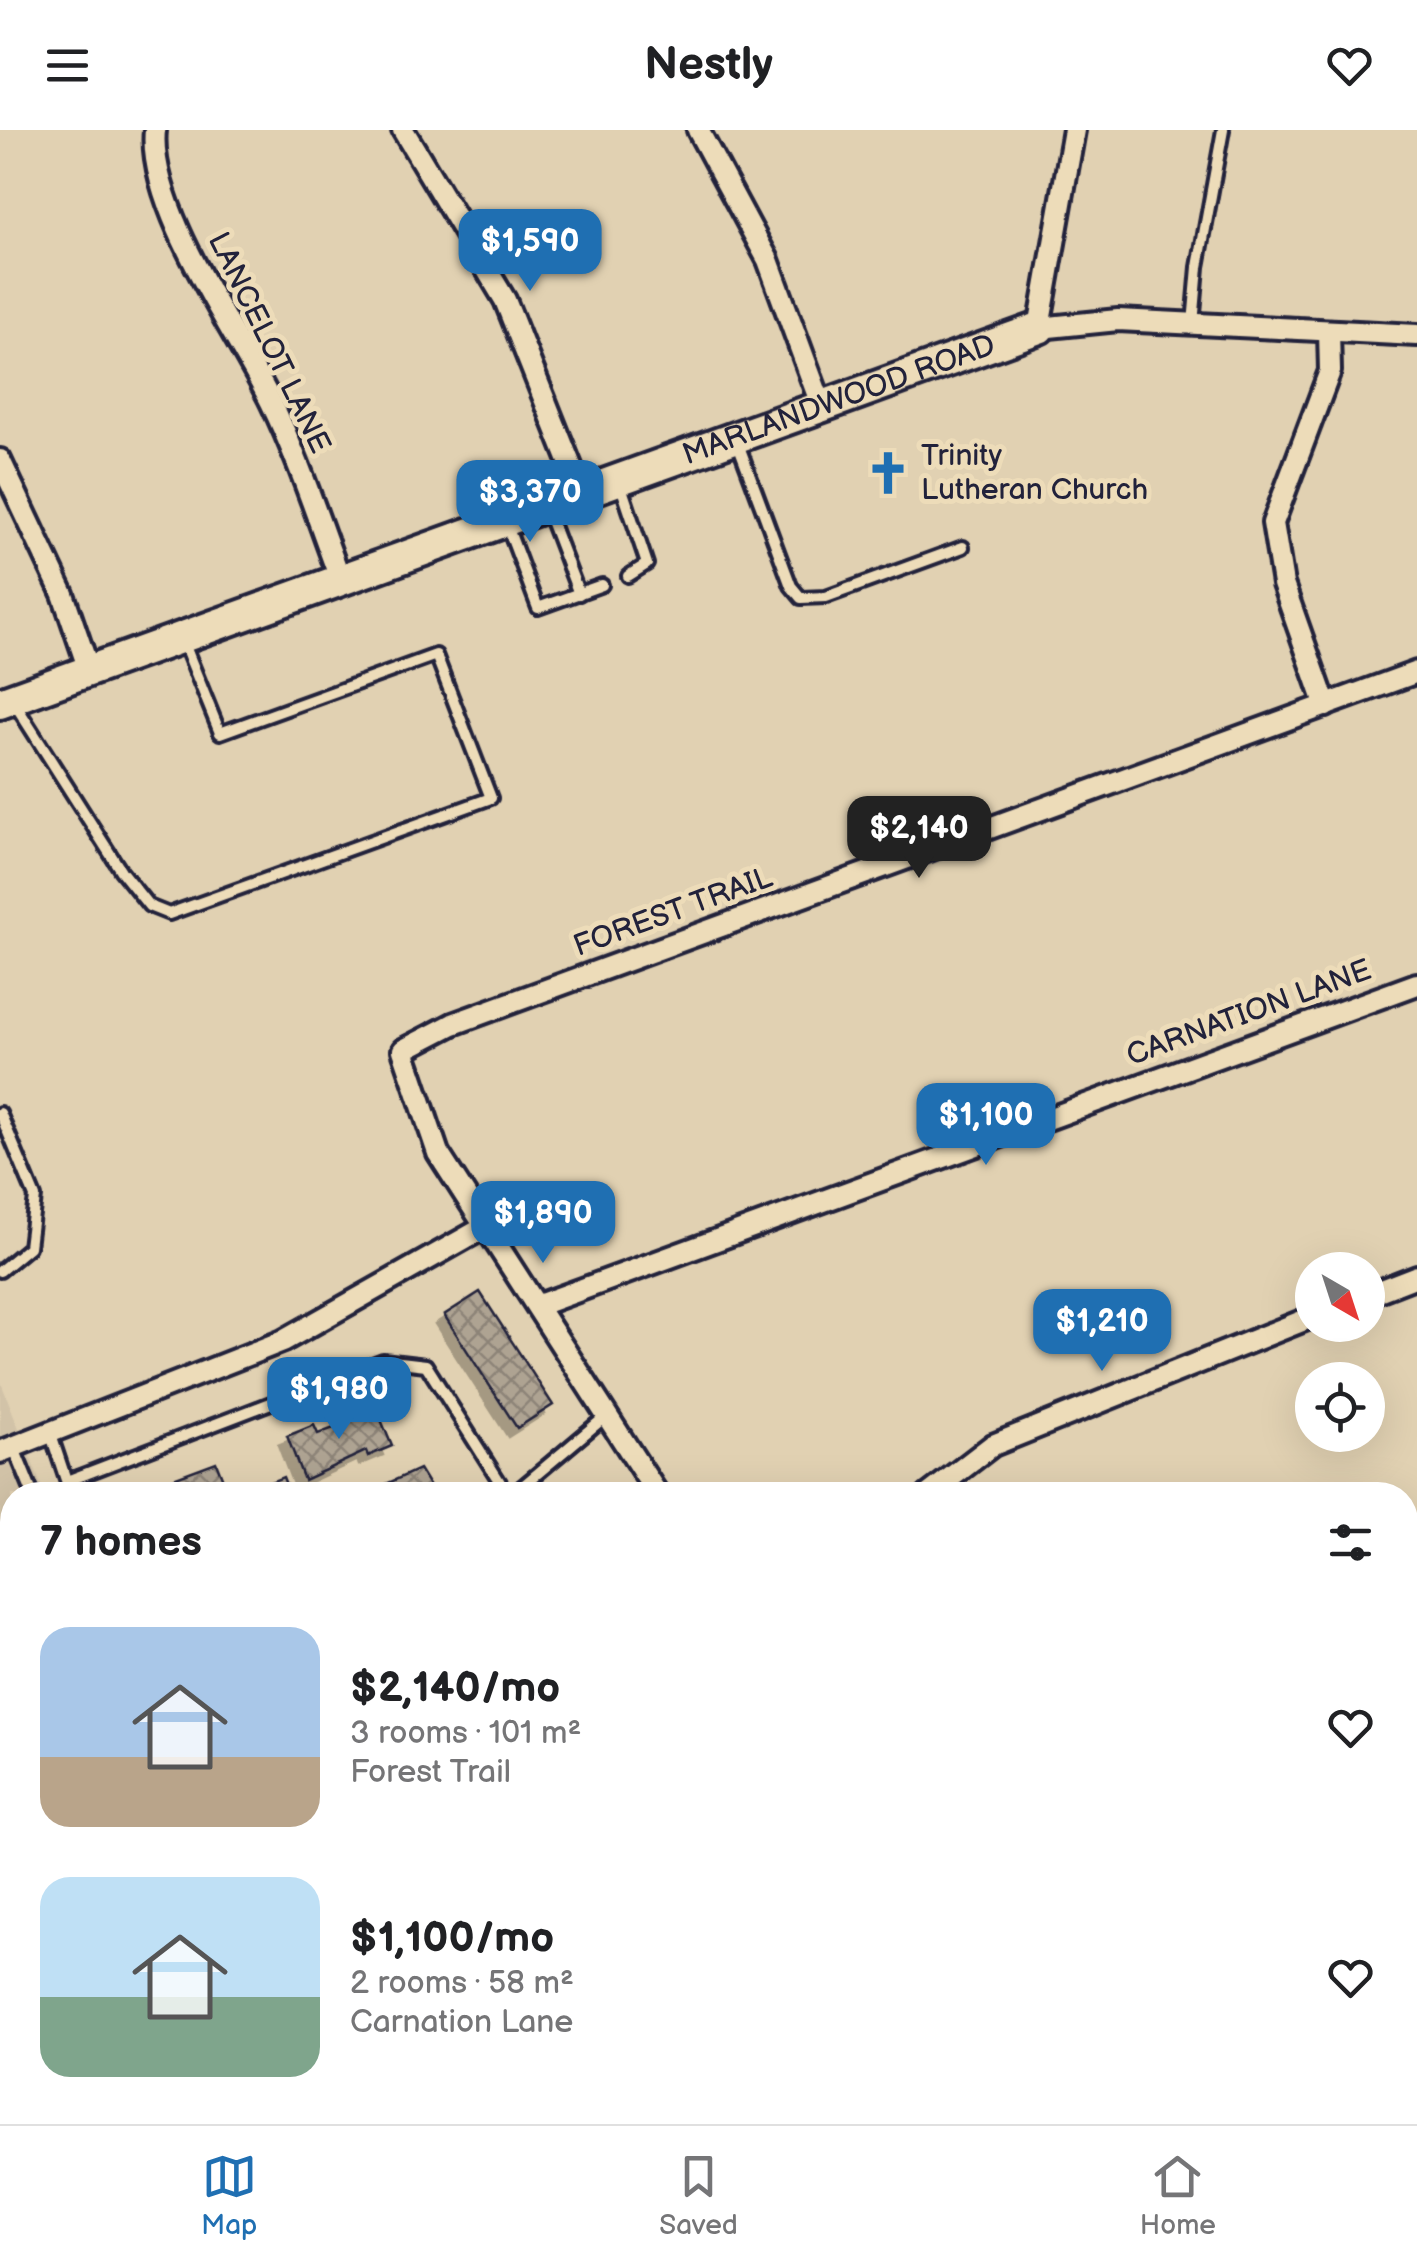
<!DOCTYPE html>
<html lang="en">
<head>
<meta charset="utf-8">
<style>
  body { margin:0; font-family:"Balsamiq Sans",sans-serif; background:#f6f6f6; color:#202124; height:100vh; display:flex; flex-direction:column; font-size:38px; white-space:nowrap }
  * { box-sizing:border-box; margin:0 }
  p { font-size:32px; color:#757577 }
  .icon { flex:none; width:55px; height:55px; fill:none; stroke:currentColor; stroke-width:2; stroke-linecap:round; stroke-linejoin:round }
  .map { position:relative; flex:1; overflow:hidden }
  .side { position:absolute; left:0px; top:1352px; width:1418px; height:642px; display:flex; flex-direction:column; background:#fff; border-radius:40px 40px 0 0; box-shadow:0 10px 40px #0002 }
  .side>* { flex:none }
  .needle { width:65px; rotate:141deg }
  .tools { position:absolute; left:1295px; top:1122px; display:grid; gap:20px }
  .tools a { display:grid; place-items:center; width:90px; height:90px; border-radius:50%; background:#fff; box-shadow:0 10px 40px #0002; font-size:50px }
  .price { position:absolute; translate:-50% -85px; padding:0 22px; border-radius:20px; background:#1f6fb2; color:#fff; font-size:32px; line-height:65px; filter:drop-shadow(0 2px 5px #0008) }
  .price::after { content:''; position:absolute; left:50%; top:60px; width:30px; height:22px; margin-left:-15px; background:inherit; clip-path:polygon(0 0,100% 0,50% 100%) }
  .price.selected { background:#222; color:#fff }
  ul { padding:0; list-style:none }
  li { display:flex; align-items:center; gap:30px; height:250px; padding:0 40px }
  li span { display:grid; place-items:center; flex:none; width:280px; height:200px; border-radius:30px; color:#555 }
  li>.icon { margin-inline-start:auto }
  span .icon { width:120px; height:120px; fill:#fffc; stroke-width:1 }
  li b { font-size:42px }
  h2 { display:flex; justify-content:space-between; align-items:center; height:120px; padding:0 40px; font-size:42px }
  header { display:flex; justify-content:space-between; align-items:center; height:130px; padding:0 40px; background:#fff; font-size:45px; font-weight:600 }
  .tab-bar { display:flex; justify-content:space-around; align-items:center; height:140px; border-top:2px solid #e0e0e0; background:#fff; font-size:28px; color:#757577 }
  .tab-bar a { display:grid; justify-items:center; gap:5px }
  .tab-bar .selected { color:#1f6fb2 }
  .map>svg:first-child { display:block }
  .built { fill:#d2c3a8 }
  .building { fill:url(#building-cross-hatch); stroke:#22223b; stroke-width:2.5; filter:url(#shadow) }
  .lines { fill:none; stroke-linecap:round; stroke-linejoin:round }
  .lane-casing { stroke:#22223b; stroke-width:18 }
  .street-casing { stroke:#22223b; stroke-width:28 }
  .secondary-casing { stroke:#22223b; stroke-width:38 }
  .lane { stroke:#eddcb9; stroke-width:10 }
  .street { stroke:#eddcb9; stroke-width:20 }
  .secondary { stroke:#eddcb9; stroke-width:30 }
  .labels { text-anchor:middle; dominant-baseline:central; stroke-width:10; stroke-linejoin:round; paint-order:stroke }
  .street-label { font-size:30px; fill:#22223b; stroke:#eddcb9 }
  .poi-label { font-size:30px; fill:#22223b; stroke:#eddcb9; text-anchor:start }
</style>
</head>
<body>
<header><svg class="icon" aria-label="menu" viewBox="0 0 24 24"><path d="M4 6h16M4 12h16M4 18h16"/></svg>Nestly<svg class="icon" aria-label="heart" viewBox="0 0 24 24"><path d="M12 20l-8-8c-3-5 5-10 8-4 3-6 11-1 8 4z"/></svg></header>
<div class="map">
<svg width="1417" height="1994" viewBox="0 0 1417 1994">
  <defs>
    <pattern id="building-cross-hatch" width="8" height="8" patternUnits="userSpaceOnUse" patternTransform="scale(2.5)"><rect width="8" height="8" fill="#aea392"/><path d="M0 0l8 8M0 8l8-8" fill="none" stroke="#8d8478"/></pattern>
    <filter id="shadow"><feDropShadow dx="-9" dy="9" stdDeviation="0" flood-color="#0004"/></filter>
  </defs>
  <rect width="100%" height="100%" fill="#e1d1b2"/>
  <filter id="ink" filterUnits="userSpaceOnUse"><feTurbulence type="fractalNoise" baseFrequency=".01" numOctaves="2"/><feDisplacementMap in="SourceGraphic" scale="20" xChannelSelector="R" yChannelSelector="G"/><feConvolveMatrix kernelMatrix="1 2 1 2 8 2 1 2 1" color-interpolation-filters="sRGB"/></filter>
  <g filter="url(#ink)">
    <g class="built">
      <path d="M0 1250 45 1365H12V1982H288L293 1994H0Z"/>
      <path d="M1417 1674V1994H988L1007 1982H1405V1683Z"/>
    </g>
    <g class="building">
      <path d="M480 1162 553 1275 517 1298 444 1185Z"/>
      <path d="M374 1273 392 1316 368 1326 366 1321 304 1350 287 1306 314 1295 318 1304 350 1292 347 1284Z"/>
      <path d="M216 1332 229 1365H128Z"/>
      <path d="M419 1339 435 1365H378L389 1359 386 1354Z"/>
      <path d="M283 1347 290 1365H243L242 1363Z"/>
      <path d="M12 1597V1728L0 1732V1602Z"/>
    </g>
    <g class="lines">
      <g class="lane-casing">
        <g id="lane">
          <path d="M1193 194 1198 137 1223 0"/>
          <path d="M737 311 791 456 801 468 826 467 963 417"/>
          <path d="M620 353 647 434 628 446"/>
          <path d="M547 380 579 464"/>
          <path d="M506 393 538 478 602 455"/>
          <path d="M15 574 121 741 149 776 169 784 491 668 436 525 220 603 183 511"/>
          <path d="M0 983 35 1067 29 1117 0 1141"/>
          <path d="M50 1302 71 1365"/>
          <path d="M13 1316 33 1365"/>
          <path d="M67 1351 383 1230 426 1235 508 1365"/>
          <path d="M512 1365 606 1286"/>
          <path d="M0 1541 12 1536"/>
          <path d="M0 1575 12 1570"/>
          <path d="M0 1750 12 1745"/>
          <path d="M12 1770 6 1780 12 1796"/>
          <path d="M0 1915 11 1949"/>
          <path d="M4 1952 12 1974"/>
          <path d="M16 1982 20 1994"/>
          <path d="M91 1982 94 1994"/>
          <path d="M125 1982 129 1994"/>
          <path d="M140 1994 169 1982"/>
        </g>
      </g>
      <g class="street-casing">
        <g id="street">
          <path d="M155 0C147 77 236 201 271 272 299 330 319 392 341 451"/>
          <path d="M403 0 505 170 582 364"/>
          <path d="M698 0 768 130 822 277"/>
          <path d="M1074 0 1039 198 1118 190 1417 205"/>
          <path d="M0 330 63 464 89 540"/>
          <path d="M1326 576 1283 454 1273 393 1330 241 1329 201"/>
          <path d="M1368 1165 1417 1146"/>
          <path d="M539 1175 1417 854"/>
          <path d="M0 1322 283 1211 485 1097"/>
          <path d="M658 1365 438 1023 403 920 453 894 1417 542"/>
          <path d="M928 1365 993 1315 1312 1187"/>
          <path d="M0 1953 12 1949"/>
          <path d="M434 1982 439 1994"/>
          <path d="M491 1994 528 1982"/>
        </g>
      </g>
      <g class="secondary-casing">
        <g id="secondary">
          <path id="s1" d="M0 573 1039 198"/>
          <path d="M1405 1668 1417 1659"/>
          <path d="M961 1994 975 1982"/>
        </g>
      </g>
      <use href="#lane" class="lane"/>
      <use href="#street" class="street"/>
      <use href="#secondary" class="secondary"/>
    </g>
  </g>
  <defs>
    <g id="church-bare" transform="scale(3.45)"><path d="M-1.2-6h2.4v3.5h3.3v2.4h-3.3V6h-2.4V-.1h-3.3v-2.4h3.3Z" fill="#1f6fb2" stroke="#eddcb9" stroke-width="2.5" paint-order="stroke"/></g>
  </defs>
  <g fill-rule="evenodd">
    <use href="#church-bare" x="888" y="343"/>
  </g>
  <g class="labels">
    <g class="street-label">
      <text transform="translate(269 213) rotate(64)">LANCELOT LANE</text>
      <text stroke="none"><textPath href="#s1" startOffset="892">MARLANDWOOD ROAD</textPath></text>
      <text transform="translate(673 782) rotate(-20)">FOREST TRAIL</text>
      <text transform="translate(1249 883) rotate(-20)">CARNATION LANE</text>
    </g>
    <g class="poi-label">
      <text x="921" y="326">Trinity<tspan x="921" dy="34">Lutheran Church</tspan></text>
    </g>
  </g>
</svg>
<div class="tools">
<a><svg class="needle" viewBox="-14 -14 28 28"><path d="M0-13l5 13h-10z" fill="#e53935"/><path d="M0 13l5-13h-10z" fill="#757577"/></svg></a>
<a><svg class="icon" aria-label="locate" viewBox="0 0 24 24"><circle cx="12" cy="12" r="6"/><path d="M12 2v4M12 18v4M2 12h4M18 12h4"/></svg></a>
</div>
<b class="price" style="left:530px;top:164px">$1,590</b>
<b class="price" style="left:530px;top:415px">$3,370</b>
<b class="price selected" style="left:919px;top:751px">$2,140</b>
<b class="price" style="left:986px;top:1038px">$1,100</b>
<b class="price" style="left:543px;top:1136px">$1,890</b>
<b class="price" style="left:1102px;top:1244px">$1,210</b>
<b class="price" style="left:339px;top:1312px">$1,980</b>
<section class="side">
<h2>7 homes<svg class="icon" aria-label="filters" viewBox="0 0 24 24"><path d="M4 7h16M4 17h16"/><circle cx="9" cy="7" r="2"/><circle cx="15" cy="17" r="2"/></svg></h2>
<ul>
<li><span style="background:linear-gradient(#a9c7e8 65%,#b9a48a 0)"><svg class="icon" aria-label="home" viewBox="0 0 24 24"><path d="M3 11l9-7 9 7M6 9v11h12V9"/></svg></span><div><b>$2,140/mo</b><p>3 rooms · 101 m²</p><p>Forest Trail</p></div><svg class="icon" aria-label="heart" viewBox="0 0 24 24"><path d="M12 20l-8-8c-3-5 5-10 8-4 3-6 11-1 8 4z"/></svg></li>
<li><span style="background:linear-gradient(#bfe0f5 60%,#7fa58c 0)"><svg class="icon" aria-label="home" viewBox="0 0 24 24"><path d="M3 11l9-7 9 7M6 9v11h12V9"/></svg></span><div><b>$1,100/mo</b><p>2 rooms · 58 m²</p><p>Carnation Lane</p></div><svg class="icon" aria-label="heart" viewBox="0 0 24 24"><path d="M12 20l-8-8c-3-5 5-10 8-4 3-6 11-1 8 4z"/></svg></li>
</ul>
</section>
</div>
<nav class="tab-bar">
<a class="selected"><svg class="icon" aria-label="map" viewBox="0 0 24 24"><path d="M3 6l6-2 6 2 6-2v14l-6 2-6-2-6 2zM9 4v14M15 6v14"/></svg>Map</a>
<a><svg class="icon" aria-label="saved" viewBox="0 0 24 24"><path d="M7 4h10v16l-5-4-5 4z"/></svg>Saved</a>
<a><svg class="icon" aria-label="home" viewBox="0 0 24 24"><path d="M3 11l9-7 9 7M6 9v11h12V9"/></svg>Home</a>
</nav>
</body>
</html>
